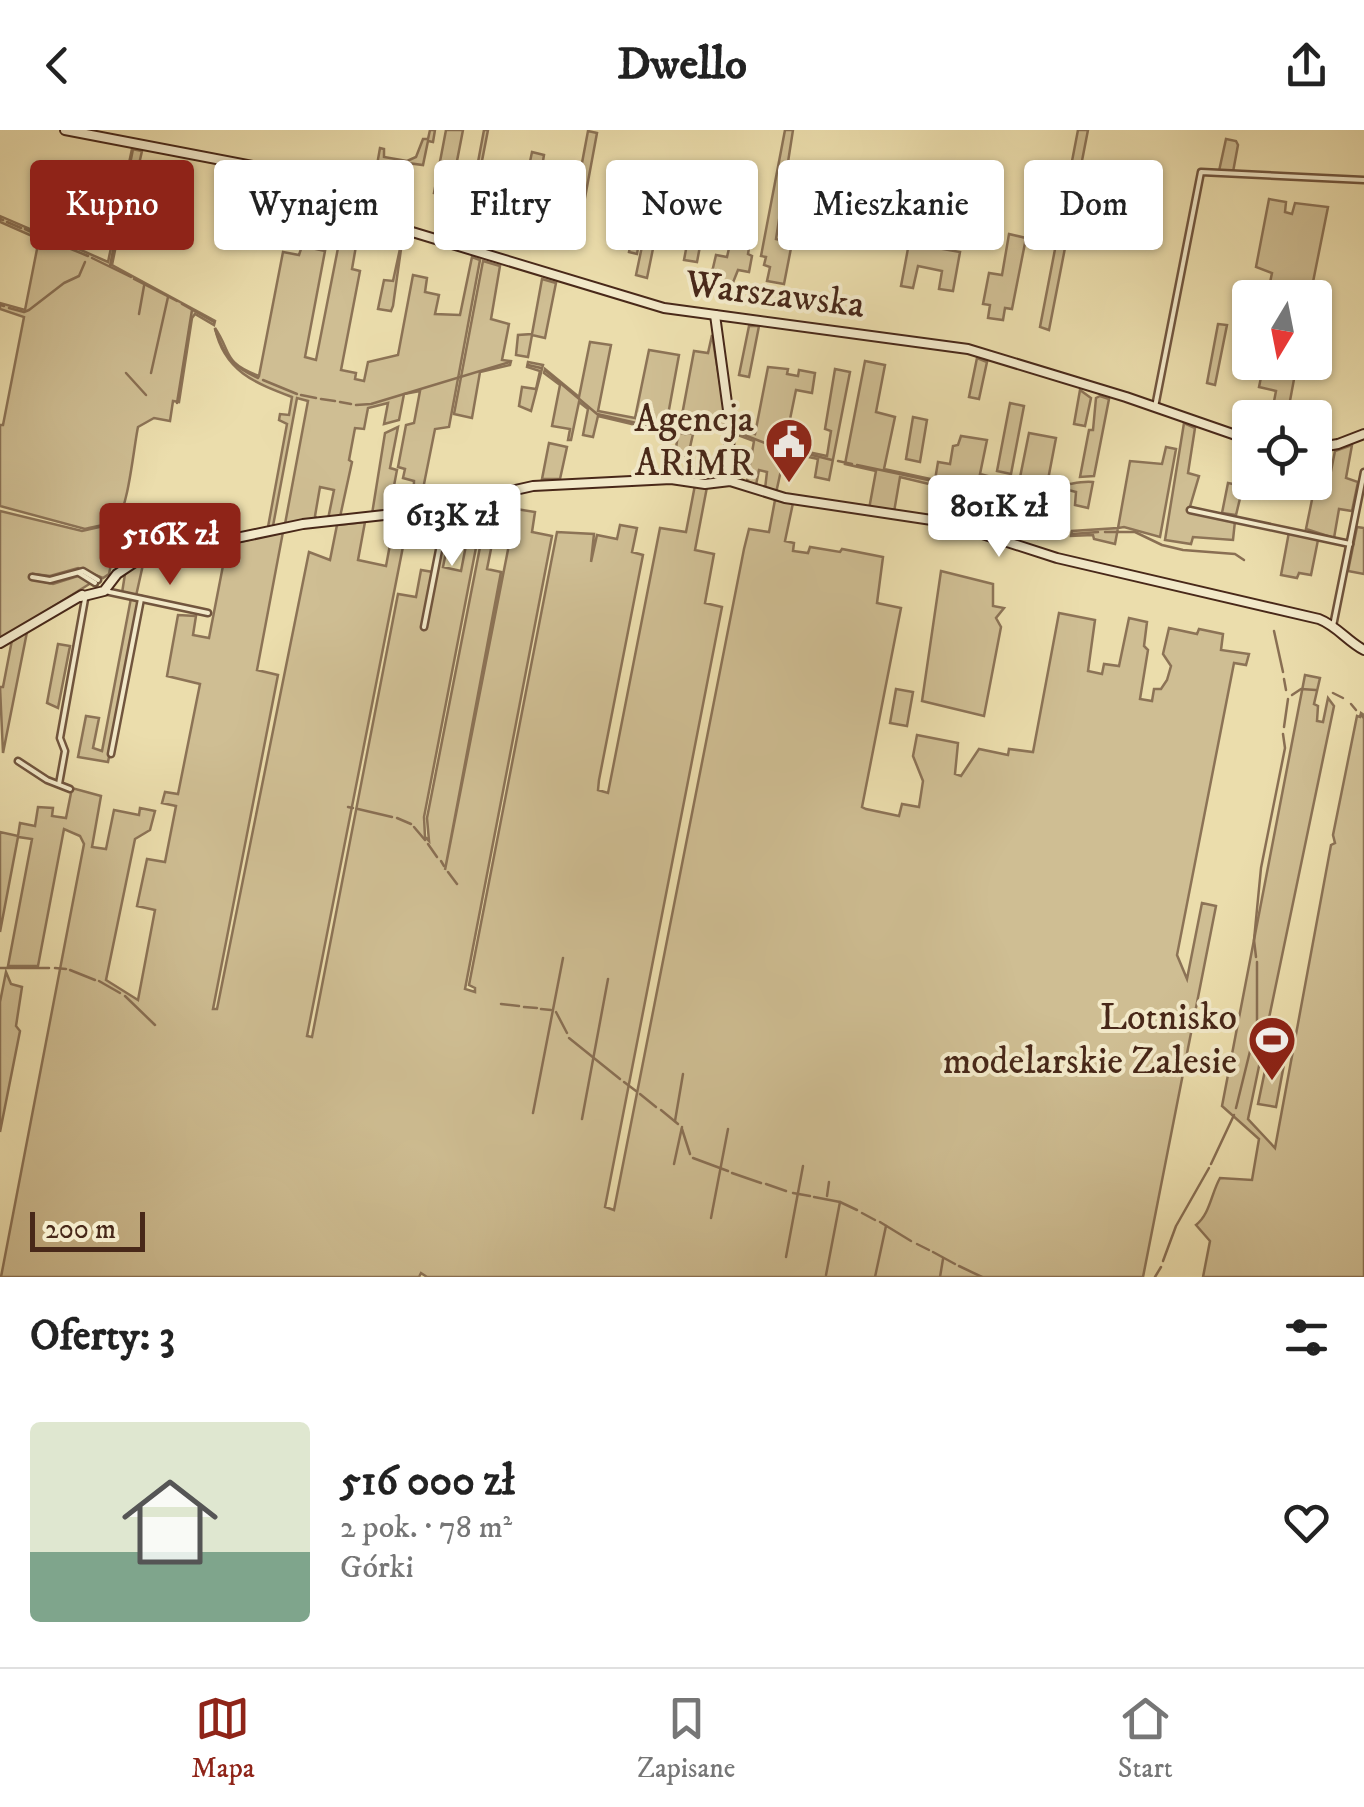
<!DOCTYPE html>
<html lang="pl">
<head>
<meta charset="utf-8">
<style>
  body { margin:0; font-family:"IM FELL DW Pica",serif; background:#f6f6f6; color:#222; height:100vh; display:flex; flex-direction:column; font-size:38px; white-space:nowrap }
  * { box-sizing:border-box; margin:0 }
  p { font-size:32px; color:#767676 }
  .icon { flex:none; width:55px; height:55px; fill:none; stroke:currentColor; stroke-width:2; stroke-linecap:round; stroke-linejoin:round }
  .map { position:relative; height:1147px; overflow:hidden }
  .details { display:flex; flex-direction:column; background:#fff; flex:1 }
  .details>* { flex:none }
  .guide { position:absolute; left:30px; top:30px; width:1305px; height:90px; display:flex; gap:20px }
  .needle { width:65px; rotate:190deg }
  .buttons { position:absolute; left:1232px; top:150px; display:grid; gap:20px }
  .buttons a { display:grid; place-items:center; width:100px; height:100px; border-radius:10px; background:#fff; box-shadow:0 2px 8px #0004; font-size:50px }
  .scale { position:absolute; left:30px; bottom:25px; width:115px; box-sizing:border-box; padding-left:10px; border:5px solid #482819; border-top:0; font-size:28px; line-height:35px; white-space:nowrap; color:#482819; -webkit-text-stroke:8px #f2e9c9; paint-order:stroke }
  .price { position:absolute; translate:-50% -85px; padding:0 22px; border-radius:10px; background:#fff; color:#222; font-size:32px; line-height:65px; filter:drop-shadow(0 2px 5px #0008) }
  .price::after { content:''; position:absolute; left:50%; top:60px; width:30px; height:22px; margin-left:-15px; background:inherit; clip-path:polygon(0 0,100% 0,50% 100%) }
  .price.on { background:#8f2418; color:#fff }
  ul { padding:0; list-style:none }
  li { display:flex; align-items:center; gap:30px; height:250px; padding:0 30px }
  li+li { border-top:2px solid #e0e0e0 }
  li span { display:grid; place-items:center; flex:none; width:280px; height:200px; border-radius:10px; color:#555 }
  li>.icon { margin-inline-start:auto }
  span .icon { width:120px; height:120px; fill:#fffc; stroke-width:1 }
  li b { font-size:42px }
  h2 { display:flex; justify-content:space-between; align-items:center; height:120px; padding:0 30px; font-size:42px }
  .tag { padding:0 35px; border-radius:10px; background:#fff; box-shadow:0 2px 8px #0004; font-size:35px; line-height:90px }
  .tag.on { background:#8f2418; color:#fff }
  header { display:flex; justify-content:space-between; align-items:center; height:130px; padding:0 30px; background:#fff; font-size:45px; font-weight:700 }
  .tabs { display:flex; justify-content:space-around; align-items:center; height:140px; border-top:2px solid #e0e0e0; background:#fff; font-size:28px; color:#767676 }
  .tabs a { display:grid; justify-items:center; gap:5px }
  .tabs .on { color:#8f2418 }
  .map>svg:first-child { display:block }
  .green { fill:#cfbe93; stroke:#8c7356; stroke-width:2.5 }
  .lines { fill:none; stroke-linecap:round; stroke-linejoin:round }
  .stream { stroke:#896f53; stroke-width:2.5 }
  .street-casing { stroke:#71553e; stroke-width:9 }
  .secondary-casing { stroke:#482819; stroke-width:12 }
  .street { stroke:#f2e9c9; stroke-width:4 }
  .secondary { stroke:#f2e9c9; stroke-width:8 }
  .labels { text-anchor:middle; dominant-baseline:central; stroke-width:8; stroke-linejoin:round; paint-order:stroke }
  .street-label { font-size:38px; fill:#482819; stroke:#f2e9c9 }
  .poi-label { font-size:38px; fill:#482819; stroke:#f2e9c9; text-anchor:end }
</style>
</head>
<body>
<header><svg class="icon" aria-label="back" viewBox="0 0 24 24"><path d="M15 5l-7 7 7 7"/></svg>Dwello<svg class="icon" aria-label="share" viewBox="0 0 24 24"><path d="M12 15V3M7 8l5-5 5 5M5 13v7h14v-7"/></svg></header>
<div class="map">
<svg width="1364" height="1147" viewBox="0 0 1364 1147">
  <rect width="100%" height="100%" fill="#ebddac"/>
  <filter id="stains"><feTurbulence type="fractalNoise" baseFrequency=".002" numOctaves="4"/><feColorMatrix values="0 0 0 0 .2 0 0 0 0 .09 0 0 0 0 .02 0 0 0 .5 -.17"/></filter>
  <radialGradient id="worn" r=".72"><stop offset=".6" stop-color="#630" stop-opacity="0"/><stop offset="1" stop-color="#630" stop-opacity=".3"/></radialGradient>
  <g class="green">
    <path d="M430 0H435L433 12 428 11 423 35 407 33 396 89 387 85 396 39 377 35 380 18 384 19V27L407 31 416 27 423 9H428Z"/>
    <path d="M446 0H463L456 36 448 35 443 65 434 63Z"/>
    <path d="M484 0H488L466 113 463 112Z"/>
    <path d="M785 0H793L776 109 792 113 784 154 767 151 770 137 764 135 766 127 761 126Z"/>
    <path d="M1078 0H1088L1049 200 1040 197Z"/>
    <path d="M588 1 597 3 579 100 553 94 555 84 572 86Z"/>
    <path d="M1226 9 1236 11 1238 15 1233 42 1219 41Z"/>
    <path d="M132 19 142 21 137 43 131 42 112 135 215 191 214 195 195 184 192 188 179 272 173 271 170 291 154 288 138 297C134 315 128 381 116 391 109 395 93 396 85 399L0 376V295H3L24 187 0 179V173L25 180 39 109 0 92V86L39 103 45 74 59 77 67 37 89 41 74 117 108 132Z"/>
    <path d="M532 22 544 25 542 37 546 38 541 78 514 68 516 55 525 56Z"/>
    <path d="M1269 69 1286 72 1285 82 1292 84 1295 73 1328 77 1310 167H1267L1272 143 1256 137Z"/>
    <path d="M988 79 1001 82 995 112 982 107Z"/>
    <path d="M625 84 636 86 633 100 641 102 637 124 629 122 631 111 619 109Z"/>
    <path d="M691 93 704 95 697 132 684 130Z"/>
    <path d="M645 102 656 104 647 148 636 145Z"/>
    <path d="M1009 104 1026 108 1012 179 1005 178 1003 190 988 188 990 175 983 174 989 143 1002 145Z"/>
    <path d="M403 105 393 176 391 181 378 179 384 150 393 151Z"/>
    <path d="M339 113 356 116 352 139 360 141 341 240 356 243 355 249 364 251 368 232 398 225 413 145 427 148 425 162 439 165 435 184 460 185 472 127 480 130 449 297 435 299 420 374 413 375 414 351 403 348 405 339 398 337 406 295 414 293 420 261 404 264 399 290 384 294 388 273 368 278 364 299 355 298 349 330 352 332 340 387 328 389 334 360 320 357 315 386 317 389 285 394 308 271 297 268 273 396 268 397 287 294 279 290 280 284 289 285 292 267C255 253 224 241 215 198 232 223 222 232 259 246L283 122 299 125 302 116 325 121 305 227 316 230Z"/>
    <path d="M909 113 960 122 953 161 939 159 942 141 918 136 913 158 901 156Z"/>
    <path d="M730 114 749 118 748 124 752 126 749 142 738 140 732 155H709L716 125 727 127Z"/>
    <path d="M483 131 500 136 491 189 509 194 502 230 511 231 510 235 480 242 472 288 454 284Z"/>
    <path d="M542 149 556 153 545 208 532 205 528 227 516 225 518 205 532 204Z"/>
    <path d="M1218 194 1227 195 1215 255 1207 253Z"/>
    <path d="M749 196H759L749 247 739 245Z"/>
    <path d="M712 205 727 296 726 300 693 304 688 326 675 324 678 305 598 286 593 307 583 305 588 279 579 272 571 310H568L570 299 552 296 560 255 544 243 545 239 579 267 590 212 611 215 598 281 635 288 649 220 679 225 666 296 679 301 694 221 708 223Z"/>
    <path d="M977 228 987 232 979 269 969 267Z"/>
    <path d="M865 231 885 235 876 282 895 287 884 339 935 350 938 332 950 334 953 316 958 315 961 306 987 310 980 344 995 348 993 364 1014 377 1029 303 1056 308 1047 355C1064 358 1077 350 1093 352L1088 378 1075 375 1076 362 1061 358 1056 386 1042 380 1037 408 1013 386 1008 409 999 406 1004 378 987 368 900 347 894 382 869 379 876 341 845 334Z"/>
    <path d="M528 232 543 235 531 281 519 276 522 257 536 259 540 241 527 237Z"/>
    <path d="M1264 233H1297L1287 287H1271L1276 261 1259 257Z"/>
    <path d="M768 237 788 239 787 244 798 246 799 240 815 243 812 263 796 260 788 299 806 302 803 321 827 326 831 301 825 299 835 239 850 242 829 350 815 347 818 329 785 322 776 363 765 359 767 342 759 340 756 355 747 351 754 311 732 303 733 296 755 304Z"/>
    <path d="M1080 260 1091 268 1085 296 1074 294Z"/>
    <path d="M1100 266 1109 269 1094 346 1080 347 1089 300H1093L1096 268Z"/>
    <path d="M1010 273 1024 276 1011 344 997 341Z"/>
    <path d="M913 287 927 290 920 332 906 329Z"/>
    <path d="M1184 293 1195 298 1188 343 1199 346 1189 380 1235 391 1233 410 1193 407 1191 414 1165 410Z"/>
    <path d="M398 297 390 338 397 340 389 382 372 384 385 303Z"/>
    <path d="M549 313 567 317 560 349H542Z"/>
    <path d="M1352 315 1346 348 1358 352 1352 381 1339 379 1334 408 1306 399 1316 350 1329 351 1335 321Z"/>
    <path d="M1166 317 1176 319 1160 407 1124 397 1118 398 1115 414 1094 409 1093 405 1071 406 1072 401 1118 398 1130 331 1162 334Z"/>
    <path d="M1228 353 1243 356 1236 385 1222 383Z"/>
    <path d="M695 355 707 357 695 420 714 424 705 473 722 477 605 1077 614 1080 744 419 749 399 769 402 775 370 793 373 785 411 794 413 793 421 808 423 810 417 840 422 842 419 883 427 877 473 901 478 862 677 866 679 899 686 902 674 919 677 923 651 913 626 917 605 958 613 955 644 961 646 979 619 1008 625 1009 619 1033 622 1059 483 1095 490 1088 541 1102 544 1104 534 1119 536 1129 488 1147 492 1144 516 1148 520 1140 569 1152 571 1154 559H1161L1167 550 1171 536 1163 524 1169 498 1197 504 1199 499 1223 504 1221 520 1249 524 1246 535 1234 533 1177 825 1187 849 1202 773 1216 776 1143 1147H427L421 1143 419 1147H1L84 714 80 706 64 699 38 836H8L32 709 18 707 0 802V702L18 706 20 693 35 696 38 677 53 678 52 686 66 688 72 658 101 666 92 717 106 719 114 680 139 685 140 678 155 681 150 700 135 709 106 850 138 870 155 780 137 776 147 729 165 732 176 676 162 673 165 662 178 664 200 554 167 546 178 485 196 486 193 505 209 508 227 415 283 402 257 540 278 545 213 879H217L309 422 330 430 337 395 365 392 358 430 386 436 395 388 409 386 307 906 312 907 398 464 416 467 421 440 433 442 445 380 455 378 443 437 461 441 474 374 485 371 424 687 425 707 429 711 427 688 482 407 493 409 487 439 501 442 445 740 516 379 535 382 532 402 552 406 465 859 475 862V858L469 855 557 402 594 404 591 432 597 405 617 409 620 395 637 398 632 422 643 425 599 650 598 660 608 663 660 398 686 402Z"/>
    <path d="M0 381 82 401 108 395 117 405 109 444 103 448 78 438 50 446 33 444 32 449 53 454 81 445 91 453 0 510Z"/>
    <path d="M1357 397 1364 398V444L1348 441Z"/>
    <path d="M1289 402 1318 410 1311 445 1299 443 1297 448 1281 445Z"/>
    <path d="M144 430 136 466 122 463 125 444 111 454Z"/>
    <path d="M941 441 993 454V476L1004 478 996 488 1001 497 984 586 922 571Z"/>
    <path d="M131 468 138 470V474L108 632 78 627 86 586 99 588 93 618 102 621Z"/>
    <path d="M27 502 3 623 0 557H3L12 510Z"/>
    <path d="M58 514 70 516 58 578 47 573Z"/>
    <path d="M1305 545 1320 548 1314 574 1318 576 1317 591 1323 592 1328 568 1334 576 1248 989 1275 1018 1331 715 1335 713 1333 705 1357 586 1360 587 1361 583 1364 585V1147H1203L1210 1111 1196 1095C1210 1084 1211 1064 1220 1048L1252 1050 1259 1009 1222 976Z"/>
    <path d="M896 559 913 562 907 596 890 593Z"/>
    <path d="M6 842 11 854 22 857 16 896 20 901 0 1002V872Z"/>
    <path d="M1268 926 1285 929 1276 977 1258 974Z"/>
  </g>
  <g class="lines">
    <g class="stream">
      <path d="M0 89 3 90"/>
      <path d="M7 92 21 98"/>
      <path d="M25 99 40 106"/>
      <path d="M44 108 88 126"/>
      <path d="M92 128 131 147"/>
      <path d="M110 136 133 19"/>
      <path d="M134 149 177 171"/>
      <path d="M182 174 214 192"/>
      <path d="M0 175 4 176"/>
      <path d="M9 178 24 182 29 180 64 153 79 146 85 132"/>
      <path d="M139 184 144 156"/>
      <path d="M215 199C224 226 232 236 258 248"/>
      <path d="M528 235 541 238"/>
      <path d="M546 241 597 284 685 304 726 299"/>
      <path d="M126 243 146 265"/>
      <path d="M151 243 168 167"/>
      <path d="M263 250 297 264"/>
      <path d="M301 265 316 268"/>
      <path d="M321 269 335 271"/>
      <path d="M340 272 351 274"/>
      <path d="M177 273 192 180"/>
      <path d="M356 275 371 274 510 232"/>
      <path d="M734 301 770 315"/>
      <path d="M776 316 832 330"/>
      <path d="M838 331 852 334"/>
      <path d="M857 335 933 351"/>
      <path d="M938 352 953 357"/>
      <path d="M959 358 967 360"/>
      <path d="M972 362 990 366"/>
      <path d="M995 368 1011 379"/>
      <path d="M1016 383 1036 402"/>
      <path d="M1105 402H1135L1162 415 1183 420 1235 424 1244 430"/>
      <path d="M1073 404 1098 402"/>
      <path d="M1274 501 1283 542"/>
      <path d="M1284 549 1286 560"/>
      <path d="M1333 563 1343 568"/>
      <path d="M1292 565 1301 559 1316 560"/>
      <path d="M1351 574 1356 580"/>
      <path d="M1361 585 1364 588"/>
      <path d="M1284 597 1288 569"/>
      <path d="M348 677 353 678"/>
      <path d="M358 679 392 687"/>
      <path d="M397 688 411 694"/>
      <path d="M414 697 425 710"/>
      <path d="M428 714 437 727"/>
      <path d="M441 731 444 736"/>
      <path d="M448 742 457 754"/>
      <path d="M1256 827 1254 810 1261 738 1285 618 1283 604"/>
      <path d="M0 838H49"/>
      <path d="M55 838 66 839"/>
      <path d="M70 840 95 850"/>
      <path d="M99 851 120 863"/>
      <path d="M125 866 155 895"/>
      <path d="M501 874 519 876"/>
      <path d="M524 877 537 878"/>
      <path d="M541 879 551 880"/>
      <path d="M556 882 567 903"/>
      <path d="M569 908 620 949"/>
      <path d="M624 952 636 961"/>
      <path d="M640 964 656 977"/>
      <path d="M1236 978 1257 893V832"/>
      <path d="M661 980 678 994"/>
      <path d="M533 983 563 828"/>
      <path d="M582 989 608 849"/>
      <path d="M675 991 683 944"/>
      <path d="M682 999 690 1024"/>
      <path d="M693 1028 728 1041"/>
      <path d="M674 1034 682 997"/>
      <path d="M1211 1034 1234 985"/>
      <path d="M732 1043 761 1053"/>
      <path d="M766 1054 786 1061"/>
      <path d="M793 1063 810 1066"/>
      <path d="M827 1066 829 1052"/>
      <path d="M814 1067 840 1072 857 1080"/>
      <path d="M862 1083 875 1090"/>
      <path d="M711 1088 728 999"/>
      <path d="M880 1092 911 1111"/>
      <path d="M917 1114 929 1120"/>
      <path d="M933 1122 955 1134"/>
      <path d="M786 1127 803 1036"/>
      <path d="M1163 1131 1176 1096 1209 1038"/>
      <path d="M959 1136 982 1147"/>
      <path d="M826 1145 840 1072"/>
      <path d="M875 1147 886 1096"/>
      <path d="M940 1147 943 1129"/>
      <path d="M1155 1147 1161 1137"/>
    </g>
    <g class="street-casing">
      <g id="street">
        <path d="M1155 277 1201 42 1364 50"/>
        <path d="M1190 380 1350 414"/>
        <path d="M79 443 95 453"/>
        <path d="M32 447 50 450 83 441 98 450"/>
        <path d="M105 461 208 483"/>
        <path d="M1333 496 1364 342"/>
        <path d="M424 497 447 379"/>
        <path d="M111 624 141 469"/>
        <path d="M18 631 47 650 70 659"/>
        <path d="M59 654 65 621 60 608 85 469"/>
      </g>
    </g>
    <g class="secondary-casing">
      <g id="secondary">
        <path d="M65 0 258 37 399 98 664 178 968 219 1126 267 1250 310"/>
        <path d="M715 185 730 295 728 351"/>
        <path d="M1315 318 1338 314 1364 304"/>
        <path d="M80 467 104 461 117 444 141 428 303 394 420 381 533 356 671 349 705 354 730 351 785 368 945 392 1057 428 1319 489C1337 496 1347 511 1364 520"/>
        <path d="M0 513 82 465"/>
      </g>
    </g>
    <use href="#street" class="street"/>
    <use href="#secondary" class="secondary"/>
  </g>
  <defs>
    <g id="civic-pin" transform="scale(2.5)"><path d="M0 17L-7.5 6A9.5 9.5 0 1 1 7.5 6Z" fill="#8f2418" stroke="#f2e9c9"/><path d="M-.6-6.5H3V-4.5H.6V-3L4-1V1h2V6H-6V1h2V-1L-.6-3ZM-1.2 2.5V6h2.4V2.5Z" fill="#fff"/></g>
    <g id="stadium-pin" transform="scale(2.5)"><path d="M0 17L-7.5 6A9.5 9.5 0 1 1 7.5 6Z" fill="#8f2418" stroke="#f2e9c9"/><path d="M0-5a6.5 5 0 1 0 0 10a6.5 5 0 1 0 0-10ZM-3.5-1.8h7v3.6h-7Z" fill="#fff"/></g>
  </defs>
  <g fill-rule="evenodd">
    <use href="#civic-pin" x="789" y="312"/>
    <use href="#stadium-pin" x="1272" y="910"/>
  </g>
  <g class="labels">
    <g class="street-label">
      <text transform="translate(775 165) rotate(7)">Warszawska</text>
    </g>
    <g class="poi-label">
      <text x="754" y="290">Agencja<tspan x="754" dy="44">ARiMR</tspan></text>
      <text x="1237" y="888">Lotnisko<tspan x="1237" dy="44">modelarskie Zalesie</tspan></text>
    </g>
  </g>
  <rect width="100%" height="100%" filter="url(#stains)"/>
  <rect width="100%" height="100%" fill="url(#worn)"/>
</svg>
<div class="buttons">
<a><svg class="needle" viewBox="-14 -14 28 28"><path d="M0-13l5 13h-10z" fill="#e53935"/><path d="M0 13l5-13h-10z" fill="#767676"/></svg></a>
<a><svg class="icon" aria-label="locate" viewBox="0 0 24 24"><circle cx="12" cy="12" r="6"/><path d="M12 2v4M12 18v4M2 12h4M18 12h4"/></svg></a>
</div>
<div class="scale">200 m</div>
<b class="price" style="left:999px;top:430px">801K zł</b>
<b class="price" style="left:452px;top:439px">613K zł</b>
<b class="price on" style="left:170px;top:458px">516K zł</b>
<div class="guide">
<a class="tag on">Kupno</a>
<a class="tag">Wynajem</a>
<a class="tag">Filtry</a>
<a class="tag">Nowe</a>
<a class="tag">Mieszkanie</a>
<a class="tag">Dom</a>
</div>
</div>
<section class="details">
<h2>Oferty: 3<svg class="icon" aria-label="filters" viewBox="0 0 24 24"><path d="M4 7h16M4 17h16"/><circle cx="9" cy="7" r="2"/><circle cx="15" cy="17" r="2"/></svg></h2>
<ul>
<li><span style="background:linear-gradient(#dfe7d0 65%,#7fa58c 0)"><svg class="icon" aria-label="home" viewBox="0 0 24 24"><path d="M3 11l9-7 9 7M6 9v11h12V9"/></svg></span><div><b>516 000 zł</b><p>2 pok. · 78 m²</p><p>Górki</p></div><svg class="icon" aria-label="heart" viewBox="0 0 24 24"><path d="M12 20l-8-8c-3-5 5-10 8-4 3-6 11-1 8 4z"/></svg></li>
</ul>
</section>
<nav class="tabs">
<a class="on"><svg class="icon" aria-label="map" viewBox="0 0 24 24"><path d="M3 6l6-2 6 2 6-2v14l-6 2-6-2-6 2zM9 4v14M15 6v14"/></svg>Mapa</a>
<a><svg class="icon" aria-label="saved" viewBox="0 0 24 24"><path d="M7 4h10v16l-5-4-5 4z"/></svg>Zapisane</a>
<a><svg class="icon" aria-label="home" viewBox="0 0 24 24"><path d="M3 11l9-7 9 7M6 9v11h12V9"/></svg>Start</a>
</nav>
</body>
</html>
